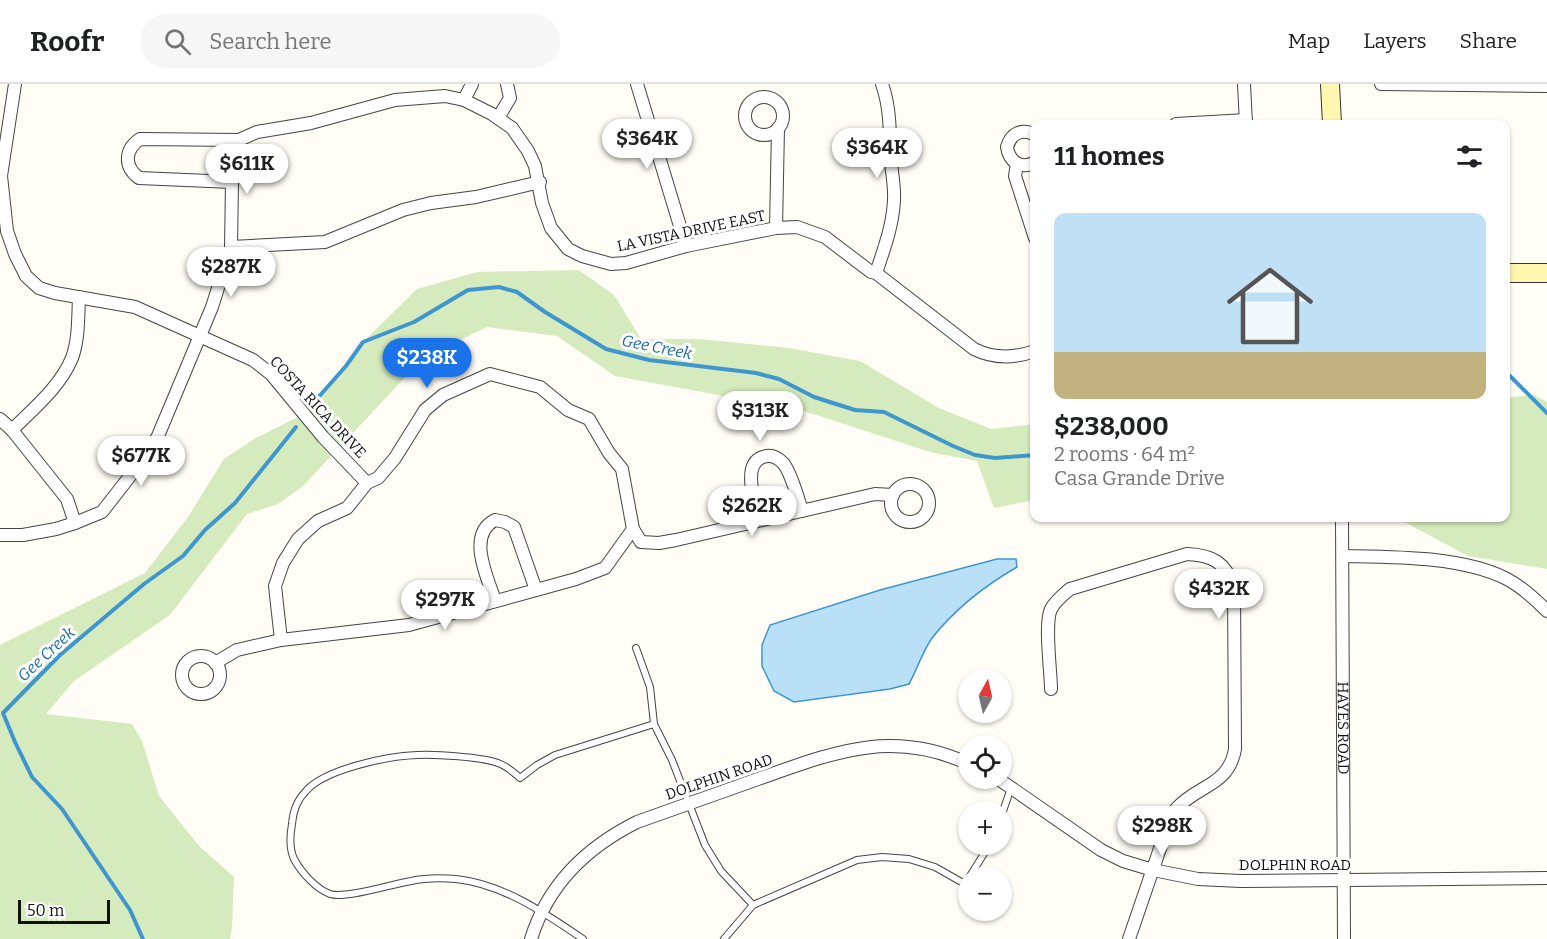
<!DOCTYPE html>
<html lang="en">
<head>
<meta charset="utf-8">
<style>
  body { margin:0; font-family:Bitter,serif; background:#f6f6f6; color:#202124; height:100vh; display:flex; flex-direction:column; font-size:22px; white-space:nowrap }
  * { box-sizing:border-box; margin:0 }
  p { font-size:20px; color:#757577 }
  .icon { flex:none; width:33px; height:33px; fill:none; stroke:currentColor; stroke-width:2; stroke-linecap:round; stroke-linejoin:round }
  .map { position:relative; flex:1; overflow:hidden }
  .panel { position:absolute; left:1030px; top:36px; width:480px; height:402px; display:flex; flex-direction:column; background:#fff; border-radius:12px; box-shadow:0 2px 4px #0004 }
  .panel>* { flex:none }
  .needle { width:39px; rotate:8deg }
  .fabs { position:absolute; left:958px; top:585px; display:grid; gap:12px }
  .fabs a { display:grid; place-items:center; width:54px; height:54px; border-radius:50%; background:#fff; box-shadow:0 2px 4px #0004; font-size:30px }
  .scale { position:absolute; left:18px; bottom:15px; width:92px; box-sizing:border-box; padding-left:6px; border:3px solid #111; border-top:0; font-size:16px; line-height:21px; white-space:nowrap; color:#111; -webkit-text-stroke:4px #fff; paint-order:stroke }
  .price { position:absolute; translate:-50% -51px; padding:0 14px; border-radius:21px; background:#fff; color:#222; font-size:20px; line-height:39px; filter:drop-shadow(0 2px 3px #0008) }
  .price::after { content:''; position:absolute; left:50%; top:36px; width:18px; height:14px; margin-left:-9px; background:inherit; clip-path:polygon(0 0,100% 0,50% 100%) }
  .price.on { background:#1a73e8; color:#fff }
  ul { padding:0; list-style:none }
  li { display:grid; align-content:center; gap:12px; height:318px; padding:0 24px }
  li+li { border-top:2px solid #e0e0e0 }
  li span { display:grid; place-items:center; height:186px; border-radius:12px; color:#555 }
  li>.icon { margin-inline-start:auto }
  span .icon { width:108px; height:108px; fill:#fffc; stroke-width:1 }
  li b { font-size:26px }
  h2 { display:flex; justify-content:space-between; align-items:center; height:72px; padding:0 24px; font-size:26px }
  header { display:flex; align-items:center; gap:36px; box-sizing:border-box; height:84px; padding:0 30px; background:#fff; border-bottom:2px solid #e0e0e0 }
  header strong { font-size:28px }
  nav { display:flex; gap:33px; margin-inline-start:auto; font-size:21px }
  .search { width:420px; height:54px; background:#f6f6f6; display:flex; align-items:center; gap:15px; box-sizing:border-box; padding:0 21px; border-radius:33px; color:#757577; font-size:22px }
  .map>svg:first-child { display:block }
  .green { fill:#d5ebbd }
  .water { fill:#b9e0f7; stroke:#3f96cf; stroke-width:1.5 }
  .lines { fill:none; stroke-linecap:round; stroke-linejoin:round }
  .stream { stroke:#3f96cf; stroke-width:4 }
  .lane-casing { stroke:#444; stroke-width:8 }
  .street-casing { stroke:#444; stroke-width:14 }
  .secondary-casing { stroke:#333; stroke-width:20 }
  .lane { stroke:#fff; stroke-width:6 }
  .street { stroke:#fff; stroke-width:12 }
  .secondary { stroke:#fff6b0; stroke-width:18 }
  .labels { text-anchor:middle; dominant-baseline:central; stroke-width:6; stroke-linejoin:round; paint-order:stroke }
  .street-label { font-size:15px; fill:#111; stroke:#fff }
  .water-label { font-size:16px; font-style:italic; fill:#1768a6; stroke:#fff }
</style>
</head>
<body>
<header>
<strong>Roofr</strong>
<div class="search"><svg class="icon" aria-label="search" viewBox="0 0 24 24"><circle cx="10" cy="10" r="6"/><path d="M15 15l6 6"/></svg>Search here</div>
<nav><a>Map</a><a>Layers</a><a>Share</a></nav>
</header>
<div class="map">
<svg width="1547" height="855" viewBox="0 0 1547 855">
  <rect width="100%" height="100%" fill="#fffdf5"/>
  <g class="green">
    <path d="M579 186 614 211 641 255H699L789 264 860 277 939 324 991 345 1035 340V416L994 424 977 377 930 368 801 326 615 292 557 252 487 243 423 274 341 362 310 326 356 265 417 205 477 188Z"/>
    <path d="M1534 311 1547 318V485L1468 472 1397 434H1506V314Z"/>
    <path d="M298 333 331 372 303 402 278 420 247 430 170 531 74 597 46 630 132 640 142 657 159 712 199 762 234 793 232 843 230 855H0V561L145 489 188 433 224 375 254 355Z"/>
  </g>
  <path class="water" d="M997 475H1016L1017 483C986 501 955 525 932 554 923 567 917 585 909 600L890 605 794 618 774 607 762 582V561L770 541 880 506Z"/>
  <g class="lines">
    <g class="stream">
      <path d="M1506 288 1547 329"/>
      <path d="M315 317 346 282 363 258 414 238 468 206 499 203 517 208 545 228 606 265 649 276 756 289 779 295 814 313 855 326 884 328 953 362 975 371 995 374 1035 371"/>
      <path d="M143 855 130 826 62 725 32 693 15 658 3 629 60 571 144 500 183 472 205 446 235 419 296 343"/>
    </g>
    <g class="lane-casing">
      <g id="lane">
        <path d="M636 564 650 603 654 640 672 676 705 761 721 787 753 821"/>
        <path d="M1002 730 1011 704"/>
        <path d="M583 855C545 829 503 800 456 795 442 794 425 794 411 797 392 800 345 815 330 810 316 805 301 788 294 775 289 764 290 751 292 740 293 727 297 716 306 707 325 685 388 672 417 671 435 670 482 673 498 679 507 682 513 688 520 694L537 681 555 671 654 640"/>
        <path d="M724 855 753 821 857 776 882 773 909 775 935 783 965 800 990 760"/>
      </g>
    </g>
    <g class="street-casing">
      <g id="street">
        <path d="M15 0 1 92 7 147 15 170 26 192 39 204 55 209 135 223 253 276 271 290 323 353 367 399"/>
        <path d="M637 0 686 162"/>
        <path d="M1244 0 1246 40"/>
        <path d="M1381 0 1547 2"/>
        <circle cx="764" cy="32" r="19"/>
        <path d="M464 16 472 0"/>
        <path d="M498 34 510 14 507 0"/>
        <path d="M1176 40 1246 36"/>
        <path d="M1035 51C1022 44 1011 49 1007 63 1009 78 1022 86 1035 78"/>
        <path d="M1017 80 1015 92 1035 154"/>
        <path d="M232 98 139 94C124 83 124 66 140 55L239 56 257 48 311 39 395 16 445 12 464 16 492 30 512 44 528 67 535 82 542 119 551 144 568 165 582 172 611 180 626 179 686 162 776 144 797 143 825 153 871 188 876 189 974 265C994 275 1015 274 1035 267"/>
        <path d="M776 144 778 44"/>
        <path d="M231 163 325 158 403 126 431 119 476 113 540 98"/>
        <path d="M876 189C884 165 893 141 894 116 895 101 891 85 890 69 890 45 890 23 882 0"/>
        <path d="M0 335 12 346 67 415 75 439"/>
        <path d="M12 346C34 324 60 303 72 274 79 255 78 233 79 213"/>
        <circle cx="910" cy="419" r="19"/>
        <path id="s1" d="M1342 434 1344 855"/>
        <path d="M761 436C755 420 741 380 763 373 771 370 777 373 783 379 791 388 798 414 802 427"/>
        <path d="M0 451H23L56 445 75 439 102 428 141 378 158 352 212 223 231 163 232 98 239 56"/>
        <path d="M1343 472C1393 473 1462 472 1507 495 1522 503 1535 515 1547 527"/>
        <path d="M495 517C488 494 466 451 495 436L505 438 514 443 536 506"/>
        <path d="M281 556 275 502 283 479 298 455 318 437 347 424 367 399 378 394 395 374 425 326 443 311 490 290 540 303 568 326 589 335 609 369 622 385 633 445 641 458 659 459 676 456 875 410 893 411"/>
        <circle cx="201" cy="591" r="19"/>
        <path d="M215 579 237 566 281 556 409 541 576 495 605 484 633 445"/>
        <path d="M1051 605C1051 587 1044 540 1051 525 1056 516 1063 511 1070 505L1187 470C1212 471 1226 478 1234 504L1235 665C1229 702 1197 701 1176 725 1173 729 1170 736 1168 741L1129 855"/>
        <path d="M997 694 1101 766 1123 777 1153 786 1198 795 1241 797 1547 794"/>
        <path d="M531 855C548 800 587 763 637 738 677 724 718 709 758 695 832 669 891 644 969 680"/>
      </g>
    </g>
    <g class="secondary-casing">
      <g id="secondary">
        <path d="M1330 0 1332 40"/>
        <path d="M1506 189H1547"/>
      </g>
    </g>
    <use href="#lane" class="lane"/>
    <use href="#street" class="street"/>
    <use href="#secondary" class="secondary"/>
  </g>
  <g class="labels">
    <g class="street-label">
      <text transform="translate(691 147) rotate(-12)">LA VISTA DRIVE EAST</text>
      <text transform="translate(318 323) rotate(47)">COSTA RICA DRIVE</text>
      <text stroke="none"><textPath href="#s1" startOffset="210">HAYES ROAD</textPath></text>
      <text transform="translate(719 693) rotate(-19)">DOLPHIN ROAD</text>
      <text x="1295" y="781">DOLPHIN ROAD</text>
    </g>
    <g class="water-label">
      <text transform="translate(657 263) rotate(11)">Gee Creek</text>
      <text transform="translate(46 570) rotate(-43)">Gee Creek</text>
    </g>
  </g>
</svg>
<div class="fabs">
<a><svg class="needle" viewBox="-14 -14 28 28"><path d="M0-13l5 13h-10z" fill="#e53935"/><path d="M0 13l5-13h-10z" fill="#757577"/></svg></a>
<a><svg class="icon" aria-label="locate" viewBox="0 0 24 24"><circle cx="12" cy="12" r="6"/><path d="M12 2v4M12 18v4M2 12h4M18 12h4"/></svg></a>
<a>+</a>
<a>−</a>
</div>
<div class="scale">50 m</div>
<b class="price" style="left:647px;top:86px">$364K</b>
<b class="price" style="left:877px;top:95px">$364K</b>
<b class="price" style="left:247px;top:111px">$611K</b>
<b class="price" style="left:231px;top:214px">$287K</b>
<b class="price on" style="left:427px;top:305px">$238K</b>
<b class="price" style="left:760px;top:358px">$313K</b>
<b class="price" style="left:141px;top:403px">$677K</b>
<b class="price" style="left:752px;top:453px">$262K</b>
<b class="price" style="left:1219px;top:536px">$432K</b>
<b class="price" style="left:445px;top:547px">$297K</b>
<b class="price" style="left:1162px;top:773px">$298K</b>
<section class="panel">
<h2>11 homes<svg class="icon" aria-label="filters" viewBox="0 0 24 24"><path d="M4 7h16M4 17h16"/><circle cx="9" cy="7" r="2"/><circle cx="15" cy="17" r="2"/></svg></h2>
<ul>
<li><span style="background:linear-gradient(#bfe0f5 75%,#c2b280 0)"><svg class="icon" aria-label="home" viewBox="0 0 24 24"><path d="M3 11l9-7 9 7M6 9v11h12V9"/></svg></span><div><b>$238,000</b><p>2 rooms · 64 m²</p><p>Casa Grande Drive</p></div></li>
</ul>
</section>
</div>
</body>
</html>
